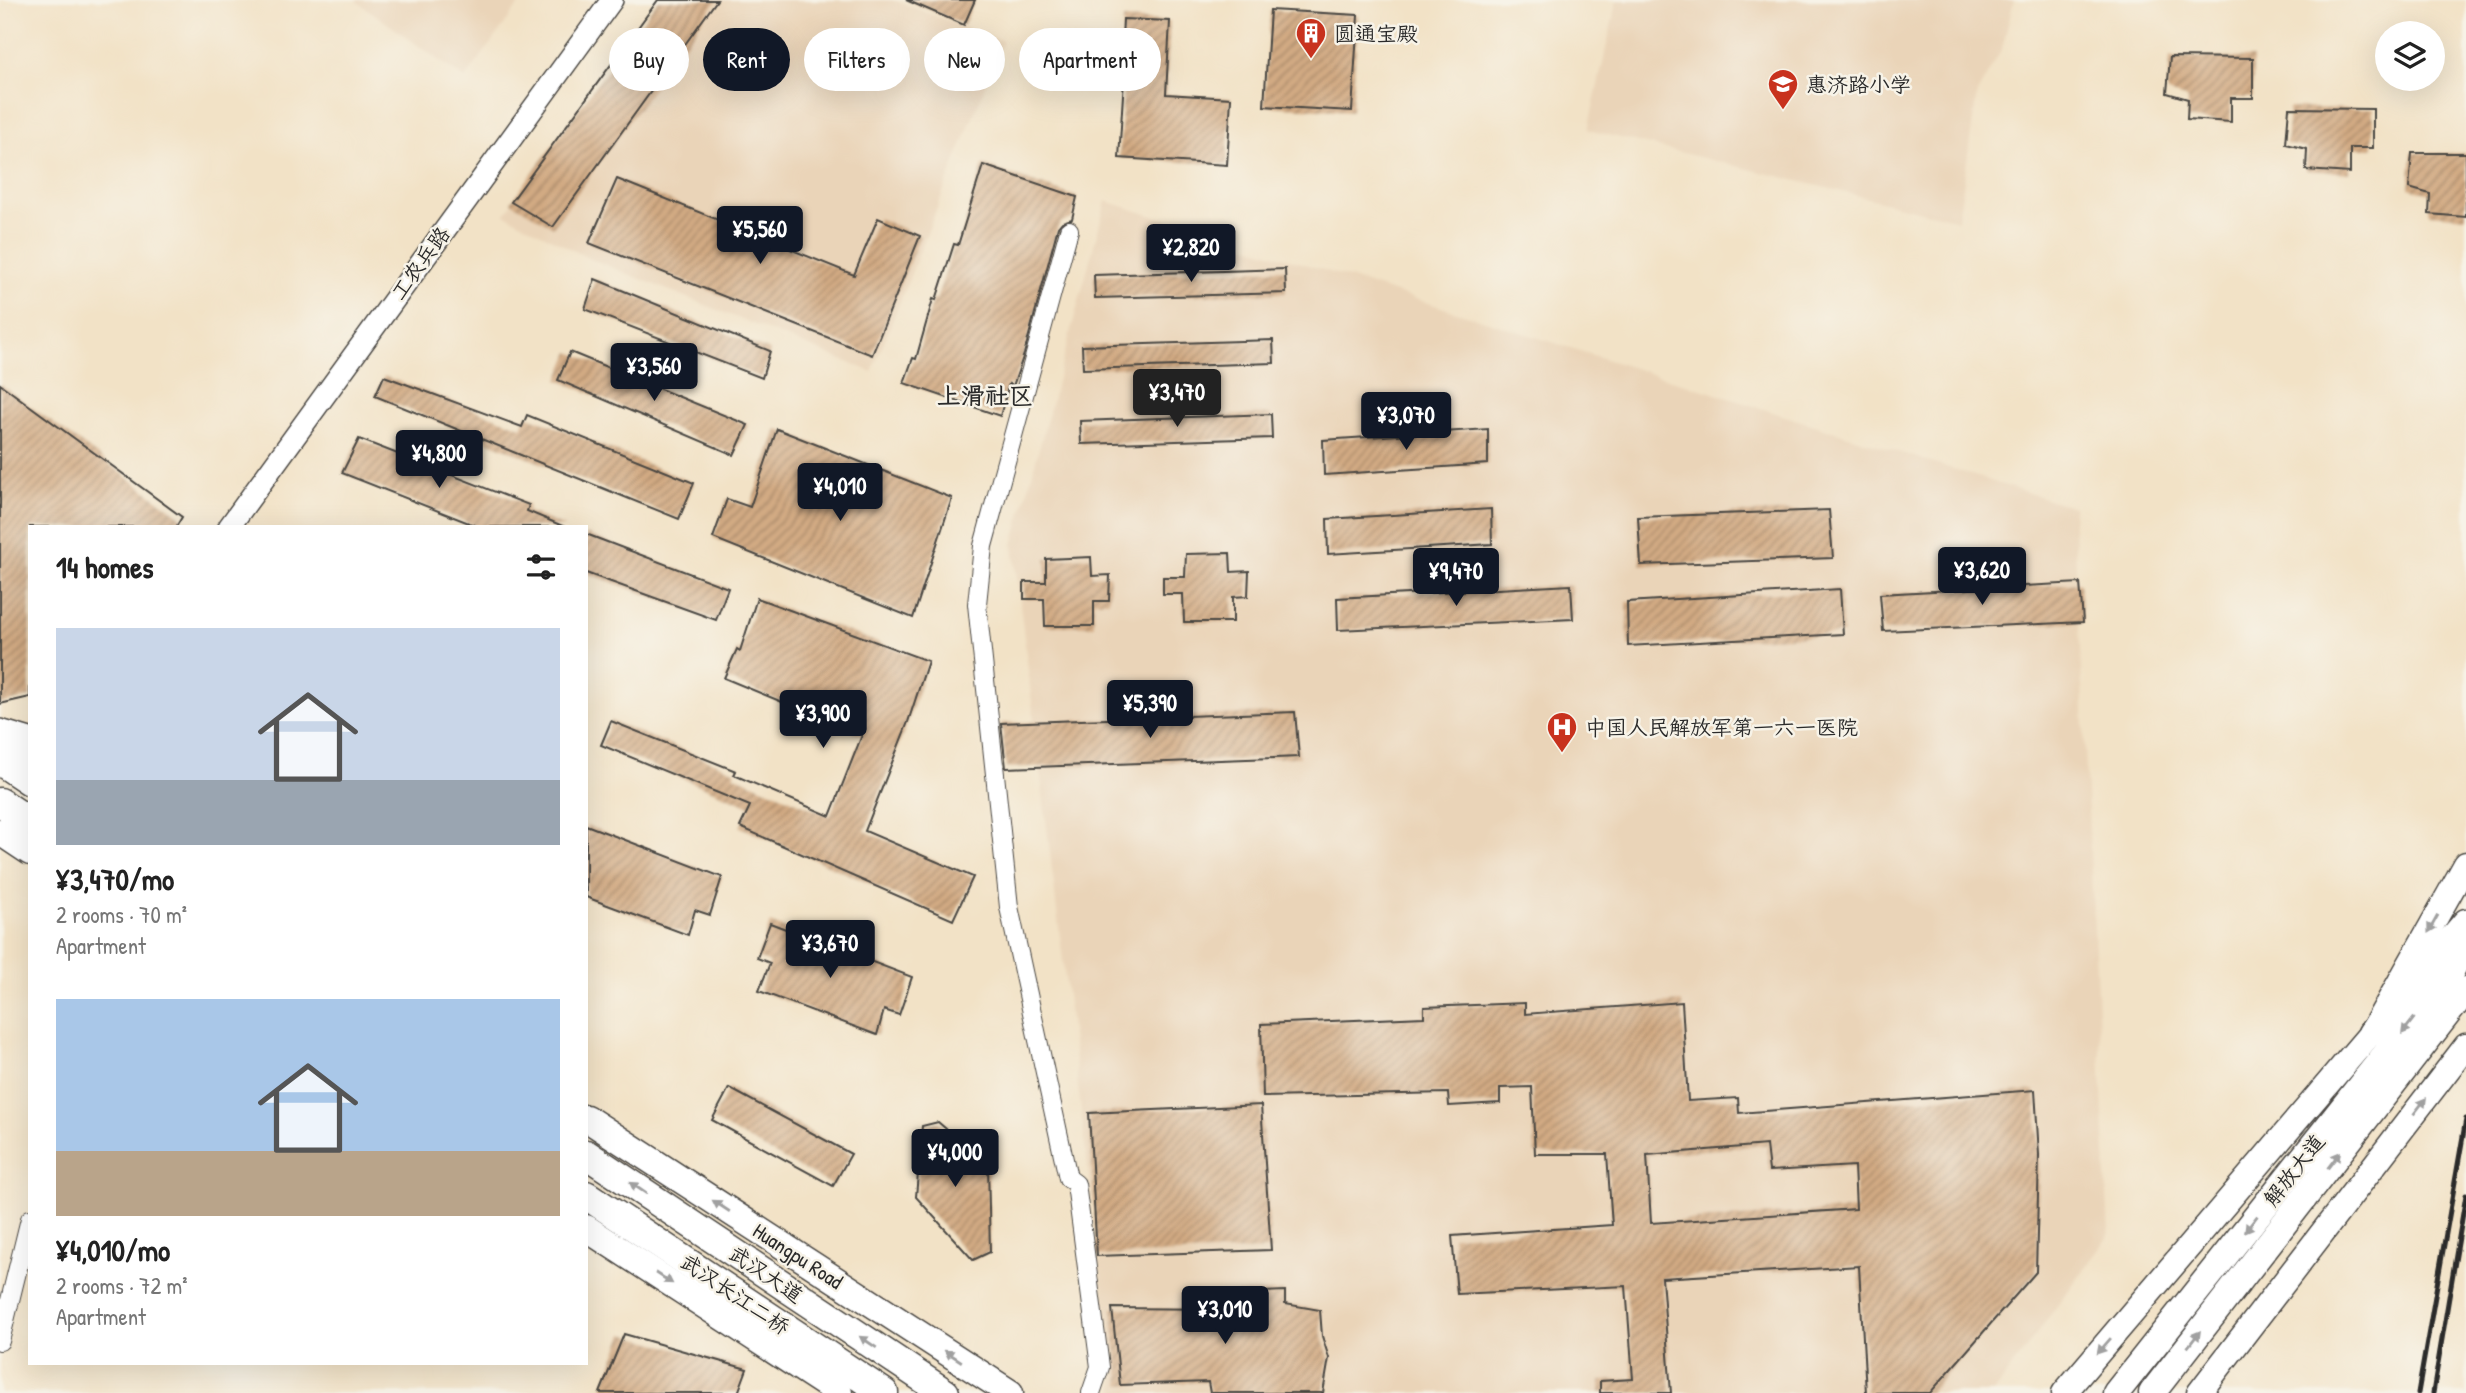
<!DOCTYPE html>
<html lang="en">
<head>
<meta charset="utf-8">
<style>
  body { margin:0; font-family:"Patrick Hand","LXGW WenKai TC",sans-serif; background:#f2f2f2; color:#222; height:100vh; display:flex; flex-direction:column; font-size:26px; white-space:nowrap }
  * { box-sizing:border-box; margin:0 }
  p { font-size:23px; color:#767676 }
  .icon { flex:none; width:38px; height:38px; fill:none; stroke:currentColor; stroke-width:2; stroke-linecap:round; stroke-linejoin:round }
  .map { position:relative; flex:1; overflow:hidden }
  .drawer { position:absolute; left:28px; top:525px; width:560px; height:840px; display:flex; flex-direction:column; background:#fff; border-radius:0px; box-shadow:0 7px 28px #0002 }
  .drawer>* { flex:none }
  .hud { position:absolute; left:609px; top:28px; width:665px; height:63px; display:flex; gap:14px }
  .tools { position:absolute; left:2375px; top:21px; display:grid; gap:14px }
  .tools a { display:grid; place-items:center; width:70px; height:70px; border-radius:50%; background:#fff; box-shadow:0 7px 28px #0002; font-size:35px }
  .price { position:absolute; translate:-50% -60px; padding:0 16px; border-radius:7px; background:#111827; color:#fff; font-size:23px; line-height:46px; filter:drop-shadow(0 2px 4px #0008) }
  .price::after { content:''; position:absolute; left:50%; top:42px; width:21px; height:16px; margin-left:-10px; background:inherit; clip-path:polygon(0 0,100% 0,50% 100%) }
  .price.current { background:#222; color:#fff }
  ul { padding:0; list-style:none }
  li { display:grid; align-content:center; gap:14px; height:371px; padding:0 28px }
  li span { display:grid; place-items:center; height:217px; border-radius:0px; color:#555 }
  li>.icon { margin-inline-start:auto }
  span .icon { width:126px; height:126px; fill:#fffc; stroke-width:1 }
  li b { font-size:30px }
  h2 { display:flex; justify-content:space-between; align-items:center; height:84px; padding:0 28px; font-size:30px }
  .pill { padding:0 24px; border-radius:32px; background:#fff; box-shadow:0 7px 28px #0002; font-size:24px; line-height:63px }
  .pill.current { background:#111827; color:#fff }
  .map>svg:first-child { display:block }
  .built { fill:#ead4b8 }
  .building { fill:url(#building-hatch); fill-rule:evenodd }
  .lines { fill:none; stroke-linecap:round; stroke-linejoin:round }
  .minor-casing { stroke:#494642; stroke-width:20 }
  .tertiary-casing { stroke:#494642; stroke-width:24 }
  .secondary-casing { stroke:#494642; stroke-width:27 }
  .primary-casing { stroke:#494642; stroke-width:29 }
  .trunk-casing { stroke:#494642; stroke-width:31 }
  .minor { stroke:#fff; stroke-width:18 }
  .tertiary { stroke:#fff; stroke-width:21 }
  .secondary { stroke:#fff; stroke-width:24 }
  .primary { stroke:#fff; stroke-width:26 }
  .trunk { stroke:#fff; stroke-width:28 }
  .rail { stroke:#2b2b2b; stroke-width:5 }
  .oneway { fill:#a0a0a0 }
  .labels { text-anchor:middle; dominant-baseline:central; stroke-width:5; stroke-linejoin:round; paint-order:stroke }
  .poi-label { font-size:21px; fill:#2b2b2b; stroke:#f7f3e8; text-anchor:start }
  .street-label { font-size:21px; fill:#2b2b2b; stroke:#f7f3e8 }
  .quarter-label { font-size:24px; font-weight:bold; fill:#2b2b2b; stroke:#f7f3e8 }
</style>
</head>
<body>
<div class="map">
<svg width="2466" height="1393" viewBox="0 0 2466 1393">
  <defs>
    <pattern id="building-hatch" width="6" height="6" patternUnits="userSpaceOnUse" patternTransform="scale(1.75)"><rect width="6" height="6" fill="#d2aa83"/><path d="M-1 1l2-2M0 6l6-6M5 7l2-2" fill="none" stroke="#ab8b6b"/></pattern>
  </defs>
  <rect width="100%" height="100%" fill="#f7f3e8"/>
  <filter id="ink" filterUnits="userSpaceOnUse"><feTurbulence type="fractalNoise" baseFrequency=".0143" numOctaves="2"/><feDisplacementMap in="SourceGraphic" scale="14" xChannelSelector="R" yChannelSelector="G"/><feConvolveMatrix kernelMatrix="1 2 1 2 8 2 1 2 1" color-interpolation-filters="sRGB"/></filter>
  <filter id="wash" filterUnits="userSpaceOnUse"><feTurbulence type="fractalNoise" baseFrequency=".00686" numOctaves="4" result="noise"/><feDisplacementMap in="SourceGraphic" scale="28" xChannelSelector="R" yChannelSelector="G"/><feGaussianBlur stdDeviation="1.57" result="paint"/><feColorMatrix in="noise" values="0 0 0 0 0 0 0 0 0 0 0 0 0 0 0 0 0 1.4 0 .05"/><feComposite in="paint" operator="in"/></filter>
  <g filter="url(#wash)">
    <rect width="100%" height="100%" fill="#f2e2c6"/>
    <g class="built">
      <path d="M355 0H522L465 79Z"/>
      <path d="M658 0H893L1003 41 872 372 588 258 505 214Z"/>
      <path d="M1617 0H2014L2002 49 1977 93 1958 220 1588 130Z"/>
      <path d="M1106 201 2073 507 2109 1235 1993 1393H1115L1013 545Z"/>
    </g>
    <g id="blocks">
      <g class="building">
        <path d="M658 0H717L553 227 511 202Z"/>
        <path d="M906 0H975L964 25Z"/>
        <path d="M1270 10 1358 15 1352 111 1264 106Z"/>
        <path d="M1123 19 1170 21 1166 94 1231 98 1227 165 1119 158 1124 79H1120Z"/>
        <path d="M2170 57 2253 58V98H2231V122L2187 119 2188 99 2167 93Z"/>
        <path d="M2289 108 2373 109V148H2350V173L2306 170 2307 149 2286 144Z"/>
        <path d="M2412 153H2466V217L2429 214 2430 194 2409 188Z"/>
        <path d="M983 165 1077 197 1072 219 1062 222 1058 227 1024 354 1013 386 1009 384 1000 416 904 383 913 358 916 359 933 299 936 300 954 244 958 245Z"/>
        <path d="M617 179 854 275 878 218 920 236 872 355 589 243Z"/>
        <path d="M1285 269 1286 293 1095 298 1094 275Z"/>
        <path d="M595 279 770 351 762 378 585 309Z"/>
        <path d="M1273 340 1274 363 1083 369 1082 346Z"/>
        <path d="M570 352 748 425 734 455 558 380Z"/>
        <path d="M384 376 522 427 527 415 694 483 679 519 375 396Z"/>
        <path d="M0 384 182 517 176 527H30V697L0 704Z"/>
        <path d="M1271 414 1272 438 1081 444 1080 421Z"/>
        <path d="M777 429 952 498 913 618 713 538 727 499 750 507Z"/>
        <path d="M1488 429V464L1324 475 1323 440Z"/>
        <path d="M359 439 529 505 527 511 565 527H479L342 473Z"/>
        <path d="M1491 509 1492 544 1328 554 1327 519Z"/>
        <path d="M1829 510 1833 558 1641 565 1638 517Z"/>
        <path d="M586 534 728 588 716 620 586 573Z"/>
        <path d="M1230 553 1231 572 1249 571 1248 596 1233 597V622H1184L1183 594H1163V577H1185L1186 554Z"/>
        <path d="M1091 557 1092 576 1110 575 1109 601H1094V626H1045L1044 599H1024V582H1046V559Z"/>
        <path d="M2080 583 2083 622 1883 631 1880 594Z"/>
        <path d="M1571 585 1573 619 1338 630 1337 598Z"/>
        <path d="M1840 589 1843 634 1628 646 1627 602Z"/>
        <path d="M757 598 928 661 908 722 865 831 973 877 953 920 740 827 750 806 601 745 611 721 736 771 734 775 830 816 862 735 724 678 737 649 740 651Z"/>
        <path d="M1295 712 1299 757 1006 768 1001 723Z"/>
        <path d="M586 825 722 877 710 915 695 910 688 935 586 897Z"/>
        <path d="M770 923 912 977 899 1015 884 1010 877 1035 759 991 770 963 757 958Z"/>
        <path d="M1682 1002 1688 1101 1738 1098 1739 1113 2035 1090 2039 1155 2036 1272 1930 1393H1866L1859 1266 1662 1278 1671 1393H1600V1381L1633 1379 1626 1286 1457 1294 1452 1236 1612 1225 1607 1154H1535L1532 1087 1500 1088V1103L1449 1106 1448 1093 1263 1097 1261 1024 1424 1017V1007L1525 1003V1014ZM1766 1145 1769 1171 1854 1166 1856 1209 1651 1223 1647 1155Z"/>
        <path d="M729 1088 851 1154 833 1186 712 1120Z"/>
        <path d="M1261 1105 1271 1250 1097 1256 1089 1113Z"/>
        <path d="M938 1122 988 1165 990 1252 973 1260 916 1197 922 1126Z"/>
        <path d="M1285 1291V1304L1320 1310 1322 1336 1329 1358 1323 1393H1210L1208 1382 1120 1385 1112 1308 1218 1309V1294Z"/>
        <path d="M624 1334 747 1369 738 1393H600Z"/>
      </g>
    </g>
  </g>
  <g filter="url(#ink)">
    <use href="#blocks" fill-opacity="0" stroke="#494642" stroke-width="2"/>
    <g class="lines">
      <g class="minor-casing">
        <g id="minor">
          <path d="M1069 230 983 546 977 604 1009 907 1068 1178 1076 1184 1100 1367 1091 1393"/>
          <path d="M0 1341 30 1219"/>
        </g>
      </g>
      <g class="tertiary-casing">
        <g id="tertiary">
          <path d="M229 527 612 0"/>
          <path d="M0 730 30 739"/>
        </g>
      </g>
      <g class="secondary-casing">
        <g id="secondary">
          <path d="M2064 1393 2371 1033 2466 864"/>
          <path d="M2199 1393 2466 1046"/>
        </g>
      </g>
      <g class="primary-casing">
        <g id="primary">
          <path d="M0 744 30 763"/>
          <path d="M0 832 30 852"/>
          <path d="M2371 1033 2466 922"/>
          <path d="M586 1118 1010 1393"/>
          <path d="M586 1228 839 1393"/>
          <path d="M2116 1393 2450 973 2466 943"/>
          <path d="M2152 1393 2466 990"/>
        </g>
      </g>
      <g class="trunk-casing">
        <g id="trunk">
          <path d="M0 761 30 781"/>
          <path d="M0 802 30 822"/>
          <path d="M586 1154 945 1393"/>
          <path d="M586 1195 884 1393"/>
        </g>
      </g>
      <use href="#minor" class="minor"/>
      <use href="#tertiary" class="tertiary"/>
      <use href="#secondary" class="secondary"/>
      <use href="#primary" class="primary"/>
      <use href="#trunk" class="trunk"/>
      <g class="rail">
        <path d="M2418 1393 2466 1119"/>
        <path d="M2433 1393 2466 1195"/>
      </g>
    </g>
    <defs><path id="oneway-solid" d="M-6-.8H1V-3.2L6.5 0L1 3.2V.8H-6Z" transform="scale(1.75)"/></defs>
    <g class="oneway">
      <use href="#oneway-solid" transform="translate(2433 924) rotate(119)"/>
      <use href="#oneway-solid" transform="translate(2408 1026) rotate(128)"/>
      <use href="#oneway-solid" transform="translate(2420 1106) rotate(-52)"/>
      <use href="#oneway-solid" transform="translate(2334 1160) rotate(-52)"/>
      <use href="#oneway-solid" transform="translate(638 1188) rotate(-146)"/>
      <use href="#oneway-solid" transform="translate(721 1206) rotate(-147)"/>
      <use href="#oneway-solid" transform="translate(2251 1224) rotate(128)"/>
      <use href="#oneway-solid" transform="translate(664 1278) rotate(33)"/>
      <use href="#oneway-solid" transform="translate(2194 1339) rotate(-52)"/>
      <use href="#oneway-solid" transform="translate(868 1342) rotate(-146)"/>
      <use href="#oneway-solid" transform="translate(2104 1346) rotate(131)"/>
      <use href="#oneway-solid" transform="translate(953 1356) rotate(-147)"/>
    </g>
  </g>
  <defs>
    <g id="building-pin" transform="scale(1.575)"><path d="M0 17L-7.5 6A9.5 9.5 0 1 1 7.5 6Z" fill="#c8321e" stroke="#f7f3e8"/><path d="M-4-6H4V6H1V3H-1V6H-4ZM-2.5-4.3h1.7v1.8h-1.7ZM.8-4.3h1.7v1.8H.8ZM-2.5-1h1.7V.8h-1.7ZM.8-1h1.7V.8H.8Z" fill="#fff"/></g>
    <g id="school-pin" transform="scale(1.575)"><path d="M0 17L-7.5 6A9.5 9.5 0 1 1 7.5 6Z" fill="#c8321e" stroke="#f7f3e8"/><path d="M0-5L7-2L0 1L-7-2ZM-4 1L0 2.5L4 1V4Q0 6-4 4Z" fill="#fff"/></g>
    <g id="hospital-pin" transform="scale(1.575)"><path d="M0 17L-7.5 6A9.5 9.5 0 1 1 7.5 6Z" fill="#c8321e" stroke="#f7f3e8"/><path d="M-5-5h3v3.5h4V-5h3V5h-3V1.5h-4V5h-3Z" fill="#fff"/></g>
  </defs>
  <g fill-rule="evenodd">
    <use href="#building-pin" x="1311" y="33"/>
    <use href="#school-pin" x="1783" y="84"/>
    <use href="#hospital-pin" x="1562" y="727"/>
  </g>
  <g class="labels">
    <g class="poi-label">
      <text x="1334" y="33">圆通宝殿</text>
      <text x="1806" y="84">惠济路小学</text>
      <text x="1585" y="727">中国人民解放军第一六一医院</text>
    </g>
    <g class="street-label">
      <text transform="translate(420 263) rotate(-54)">工农兵路</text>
      <text transform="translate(2294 1170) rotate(-52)">解放大道</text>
      <text transform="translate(798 1256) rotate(33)">Huangpu Road</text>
      <text transform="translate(766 1274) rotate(34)">武汉大道</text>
      <text transform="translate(735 1294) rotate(34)">武汉长江二桥</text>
    </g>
    <g class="quarter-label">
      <text x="985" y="395">上滑社区</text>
    </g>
  </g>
</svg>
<div class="tools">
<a><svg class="icon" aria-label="layers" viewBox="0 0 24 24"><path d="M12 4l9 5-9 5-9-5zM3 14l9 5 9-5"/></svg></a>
</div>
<b class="price" style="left:760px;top:266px">¥5,560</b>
<b class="price" style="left:1191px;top:284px">¥2,820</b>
<b class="price" style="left:654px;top:403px">¥3,560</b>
<b class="price current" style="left:1177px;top:429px">¥3,470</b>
<b class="price" style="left:1406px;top:452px">¥3,070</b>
<b class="price" style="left:439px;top:490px">¥4,800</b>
<b class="price" style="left:840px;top:523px">¥4,010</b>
<b class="price" style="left:1982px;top:607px">¥3,620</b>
<b class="price" style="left:1456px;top:608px">¥9,470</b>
<b class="price" style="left:1150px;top:740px">¥5,390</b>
<b class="price" style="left:823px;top:750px">¥3,900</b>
<b class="price" style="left:830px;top:980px">¥3,670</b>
<b class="price" style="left:955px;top:1189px">¥4,000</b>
<b class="price" style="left:1225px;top:1346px">¥3,010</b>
<div class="hud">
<a class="pill">Buy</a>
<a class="pill current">Rent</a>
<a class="pill">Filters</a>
<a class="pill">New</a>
<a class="pill">Apartment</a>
</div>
<section class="drawer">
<h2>14 homes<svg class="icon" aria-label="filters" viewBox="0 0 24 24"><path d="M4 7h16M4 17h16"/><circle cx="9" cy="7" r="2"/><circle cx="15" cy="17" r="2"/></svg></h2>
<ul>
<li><span style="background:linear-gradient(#c9d6e8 70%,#9aa5b1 0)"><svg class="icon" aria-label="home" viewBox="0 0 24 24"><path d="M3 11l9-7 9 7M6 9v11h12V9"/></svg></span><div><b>¥3,470/mo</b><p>2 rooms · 70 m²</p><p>Apartment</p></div></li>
<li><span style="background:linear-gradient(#a9c7e8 70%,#b9a48a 0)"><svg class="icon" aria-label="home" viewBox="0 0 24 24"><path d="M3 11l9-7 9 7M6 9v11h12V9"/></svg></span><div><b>¥4,010/mo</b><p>2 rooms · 72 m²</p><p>Apartment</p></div></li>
</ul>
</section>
</div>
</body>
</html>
